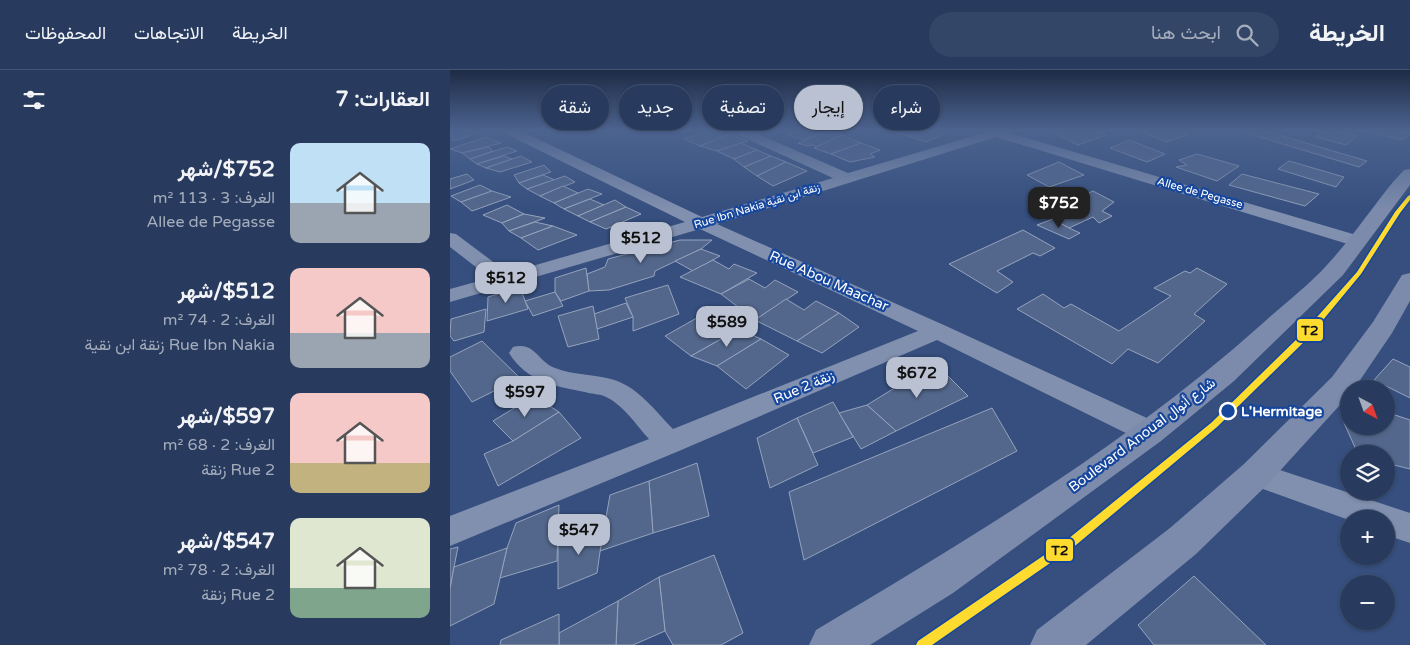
<!DOCTYPE html>
<html lang="ar">
<head>
<meta charset="utf-8">
<style>
  body { margin:0; font-family:"Varela Round",Vazirmatn,sans-serif; background:#344667; color:#f1f3f6; direction:rtl; height:100vh; display:flex; flex-direction:column; font-size:19px; white-space:nowrap }
  * { box-sizing:border-box; margin:0 }
  p { font-size:16px; color:#a5adbc }
  .icon { flex:none; width:28px; height:28px; fill:none; stroke:currentColor; stroke-width:2; stroke-linecap:round; stroke-linejoin:round }
  .map { position:relative; flex:1; overflow:hidden; direction:ltr }
  .details { display:flex; flex-direction:column; background:#283b5e; width:450px }
  .details>* { flex:none }
  .banner { position:absolute; left:15px; top:15px; width:475px; height:45px; direction:rtl; display:flex; gap:10px }
  .needle { width:32px; rotate:139deg }
  .buttons { position:absolute; left:890px; top:310px; display:grid; gap:10px }
  .buttons a { display:grid; place-items:center; width:55px; height:55px; border-radius:50%; background:#283b5e; box-shadow:0 1px 4px #0004,0 0 0 1px #445573; font-size:25px }
  .price { position:absolute; translate:-50% -42px; padding:0 11px; border-radius:10px; background:#b9c1d2; color:#111; font-size:16px; line-height:32px; filter:drop-shadow(0 1px 2px #0008) }
  .price::after { content:''; position:absolute; left:50%; top:30px; width:15px; height:11px; margin-left:-8px; background:inherit; clip-path:polygon(0 0,100% 0,50% 100%) }
  .price.on { background:#222; color:#fff }
  ul { padding:0; list-style:none }
  li { display:flex; align-items:center; gap:15px; height:125px; padding:0 20px }
  li span { display:grid; place-items:center; flex:none; width:140px; height:100px; border-radius:10px; color:#555 }
  li>.icon { margin-inline-start:auto }
  span .icon { width:60px; height:60px; fill:#fffc; stroke-width:1 }
  li b { font-size:21px }
  h2 { display:flex; justify-content:space-between; align-items:center; height:60px; padding:0 20px; font-size:21px }
  .pill { padding:0 18px; border-radius:22px; background:#283b5e; box-shadow:0 1px 4px #0004,0 0 0 1px #445573; font-size:18px; line-height:45px }
  .pill.on { background:#b9c1d2; color:#111 }
  header { display:flex; align-items:center; gap:30px; box-sizing:border-box; height:70px; padding:0 25px; background:#283b5e; border-bottom:1px solid #445573 }
  header strong { font-size:24px }
  nav { display:flex; gap:28px; margin-inline-start:auto; font-size:18px }
  .search { width:350px; height:45px; background:#344667; display:flex; align-items:center; gap:12px; box-sizing:border-box; padding:0 18px; border-radius:28px; color:#a5adbc; font-size:19px }
  main { display:flex; flex:1; min-height:0 }
  .map>svg:first-child { display:block }
  .building { fill:#53678c; stroke:#95a3bd }
  .lines { fill:none; stroke-linecap:round; stroke-linejoin:round }
  .street { fill:#8190af; fill-rule:evenodd }
  .secondary { fill:#7c8bac; fill-rule:evenodd }
  .tram-1-casing { stroke:#17479d; stroke-width:3 }
  .tram-1 { fill:#ffdb2f; fill-rule:evenodd }
  .stop-dot { fill:#17479d; stroke:#fff; stroke-width:2.5 }
  .labels { text-anchor:middle; dominant-baseline:central; stroke-width:4.5; stroke-linejoin:round; paint-order:stroke }
  .far-street-label { font-size:11px; fill:#fff; stroke:#17479d }
  .street-label { font-size:14px; fill:#fff; stroke:#17479d }
  .stop-label { font-size:14px; font-weight:bold; fill:#fff; stroke:#17479d; text-anchor:start }
  .line-badge { stroke:#17479d; stroke-width:2 }
  .pale-badge-label { font-size:14px; text-anchor:middle; font-weight:bold; fill:#111 }
</style>
</head>
<body>
<header>
<strong>الخريطة</strong>
<div class="search"><svg class="icon" aria-label="search" viewBox="0 0 24 24"><circle cx="10" cy="10" r="6"/><path d="M15 15l6 6"/></svg>ابحث هنا</div>
<nav><a>الخريطة</a><a>الاتجاهات</a><a>المحفوظات</a></nav>
</header>
<main>
<div class="map">
<svg width="960" height="575" viewBox="0 0 960 575">
  <rect width="100%" height="100%" fill="#364f7e"/>
  <g class="building">
    <path d="M23 60 28 63 3 71 0 63V61L4 60Z"/>
    <path d="M262 60H269L280 64 250 76 234 69Z"/>
    <path d="M348 60H380L353 70 336 64Z"/>
    <path d="M380 60 392 65 368 77 362 75 357 76 348 73Z"/>
    <path d="M442 60H475L458 66 439 61Z"/>
    <path d="M475 60H496L500 61 476 72 458 66Z"/>
    <path d="M598 60H646L656 65 628 75Z"/>
    <path d="M688 60H727L739 64 716 72Z"/>
    <path d="M792 60H812L917 91 909 97 790 61Z"/>
    <path d="M876 60H883L907 66 896 75 866 67Z"/>
    <path d="M911 60H946L960 64 952 70Z"/>
    <path d="M280 64 298 71 267 81 250 76Z"/>
    <path d="M392 65 411 73 381 84 364 78Z"/>
    <path d="M36 67 51 73 12 83 0 79Z"/>
    <path d="M679 70 715 84 697 92 660 78Z"/>
    <path d="M291 73 307 80 284 89 267 81Z"/>
    <path d="M411 73 430 80 420 84 425 87 400 92 381 84Z"/>
    <path d="M39 77 43 81 20 89 12 83Z"/>
    <path d="M57 77 67 81 27 94 20 89Z"/>
    <path d="M307 80 321 86 294 97 284 89Z"/>
    <path d="M747 84 789 96 767 111 726 97 737 95 729 90Z"/>
    <path d="M54 86 62 89 36 98 27 94Z"/>
    <path d="M71 86 82 92 50 102 36 98Z"/>
    <path d="M321 86 336 92 307 106 294 97Z"/>
    <path d="M839 91 894 107 886 117 828 99Z"/>
    <path d="M336 92 357 101 323 116 307 106Z"/>
    <path d="M609 92 634 105 599 117 577 105Z"/>
    <path d="M94 95 101 102 69 113 64 105Z"/>
    <path d="M17 104 24 110 0 119V109Z"/>
    <path d="M792 104 869 124 855 136 779 115Z"/>
    <path d="M93 105 105 110 77 119 69 113Z"/>
    <path d="M115 106 125 112 90 126 77 119Z"/>
    <path d="M30 115 42 121 11 132 1 126Z"/>
    <path d="M113 116 128 123 104 133 90 126Z"/>
    <path d="M138 119 152 124 114 139 104 133Z"/>
    <path d="M42 121 61 127 22 141 11 132Z"/>
    <path d="M643 121 664 132 652 141 662 146 649 153 643 147 619 158 594 144Z"/>
    <path d="M140 129 154 135 128 146 114 139Z"/>
    <path d="M165 130 176 137 140 152 128 146Z"/>
    <path d="M57 135 74 144 52 153 33 145Z"/>
    <path d="M176 137 191 144 156 159 140 152Z"/>
    <path d="M74 144 95 148 59 161 52 153Z"/>
    <path d="M603 149 619 158 630 163 619 169 587 155Z"/>
    <path d="M85 152 103 156 71 168 59 161Z"/>
    <path d="M103 156 127 165 88 180 71 168Z"/>
    <path d="M573 160 605 178 590 186 583 183 547 201 563 212 547 223 499 194Z"/>
    <path d="M230 170H262L251 179 205 201 204 206 159 220 139 221 137 204 155 197 158 189Z"/>
    <path d="M251 179 270 186 243 201 225 191Z"/>
    <path d="M263 190 279 199 284 194 307 203 271 224 230 207Z"/>
    <path d="M136 198 139 221 111 231 105 222V208Z"/>
    <path d="M747 198 777 214 744 244 755 251 708 293 678 279 662 294 567 239 593 224 614 238 621 234 669 261 721 226 704 218 735 201 740 203Z"/>
    <path d="M299 209 315 218 325 210 348 222 305 250 271 224Z"/>
    <path d="M218 215 229 244 183 261V247L175 228Z"/>
    <path d="M70 217 78 239 37 251 38 227Z"/>
    <path d="M105 222 113 236 83 246 75 231Z"/>
    <path d="M336 229 354 240 366 231 389 243 347 271 305 250Z"/>
    <path d="M176 233 183 247 147 259 144 244Z"/>
    <path d="M143 236 149 269 118 277 108 246Z"/>
    <path d="M36 239 34 262 4 271 0 266 1 249Z"/>
    <path d="M259 241 289 259 241 286 215 266Z"/>
    <path d="M389 243 409 257 372 283 347 271Z"/>
    <path d="M289 259 311 269 267 296 241 286Z"/>
    <path d="M311 269 339 285 296 319 267 296Z"/>
    <path d="M32 271 70 308 22 332 0 301V287Z"/>
    <path d="M943 289 960 297V328L924 310Z"/>
    <path d="M489 297 518 326 446 361 417 335 451 314Z"/>
    <path d="M84 326 109 342 63 371 43 351Z"/>
    <path d="M383 332 403 367 363 383 347 348Z"/>
    <path d="M417 335 446 361 411 379 389 343Z"/>
    <path d="M542 338 567 381 354 490 339 422Z"/>
    <path d="M109 342 131 368 48 416 34 384 63 371Z"/>
    <path d="M936 342 960 350V399L936 393V384H908L894 353 899 354V356H936Z"/>
    <path d="M347 348 368 395 320 418 307 368Z"/>
    <path d="M247 393 259 446 203 463 199 411Z"/>
    <path d="M199 411 203 463 150 481 160 425Z"/>
    <path d="M109 435 107 491 50 508 57 478 66 453Z"/>
    <path d="M154 454 147 503 108 519V470Z"/>
    <path d="M8 477 4 497 0 519V479Z"/>
    <path d="M57 478 44 534 0 556V519L4 497Z"/>
    <path d="M264 485 293 563 271 575H223L215 561 209 507Z"/>
    <path d="M744 506 816 575H704L688 555Z"/>
    <path d="M209 507 215 561 183 575H166L168 531Z"/>
    <path d="M168 531 166 575H109V563Z"/>
    <path d="M109 544V575H50L51 570Z"/>
  </g>
  <g class="lines">
    <g class="street">
      <path d="M53 60H69L252 147 383 108 284 63 283 60H299L398 103 534 63 533 60H562L560 63 913 167 916 171 913 175 907 176 901 175 546 67 267 154 496 256 710 354 714 362 710 370 700 373 690 370 487 270 229 381 0 476V446L199 369C186 355 173 334 154 326 149 324 141 324 135 322 105 316 77 312 59 283L63 277C85 271 87 291 105 298 122 305 143 304 161 309 188 316 205 341 223 359L468 261 250 159 0 232V219L40 208 0 177V163L6 164 58 203 235 152 54 63Z"/>
      <path d="M806 392 960 443V473L936 465V449H899V450L796 413 791 404 796 395Z"/>
    </g>
    <g class="secondary">
      <path d="M960 99V115L893 205 784 311 711 371 503 523 420 575H359L366 560C521 468 678 374 813 253 834 234 858 216 877 195 901 169 921 139 943 112L954 100Z"/>
      <path d="M960 203V231L942 263 904 319H899V325L818 414 746 484 636 575H580L587 560 720 458 794 394 882 307 923 252 952 205Z"/>
    </g>
    <g class="tram-1-casing">
      <path id="tram-1" d="M960 125V130L950 143 911 204 858 268 767 357 626 475 482 575H466L468 571 618 469 761 353 852 264 907 202 945 142 958 126Z"/>
    </g>
    <use href="#tram-1" class="tram-1"/>
  </g>
  <linearGradient id="sky" x2="0" y2="1"><stop stop-color="#1e2b45"/><stop offset="0.43" stop-color="#4c638f"/><stop offset="1" stop-color="#4c638f" stop-opacity="0"/></linearGradient>
  <rect width="960" height="140" fill="url(#sky)"/>
  <circle class="stop-dot" cx="778" cy="341" r="8"/>
  <g class="labels">
    <g class="far-street-label">
      <text transform="translate(750 123) rotate(16)">Allee de Pegasse</text>
      <text transform="translate(307 136) rotate(-17)">Rue Ibn Nakia زنقة ابن نقية</text>
    </g>
    <g class="street-label">
      <text transform="translate(379 211) rotate(24)">Rue Abou Maachar</text>
      <text transform="translate(354 317) rotate(-23)">Rue 2 زنقة</text>
      <text transform="translate(692 365) rotate(-37)">Boulevard Anoual شارع أنوال</text>
    </g>
    <g class="stop-label">
      <text x="791" y="341">L'Hermitage</text>
    </g>
  </g>
  <g class="line-badge">
    <rect x="846" y="248" width="28" height="24" rx="5" fill="#ffdb2f"/>
    <rect x="595" y="468" width="29" height="24" rx="5" fill="#ffdb2f"/>
  </g>
  <g class="pale-badge-label">
    <text x="860" y="265">T2</text>
    <text x="610" y="485">T2</text>
  </g>
</svg>
<div class="buttons">
<a><svg class="needle" viewBox="-14 -14 28 28"><path d="M0-13l5 13h-10z" fill="#e53935"/><path d="M0 13l5-13h-10z" fill="#a5adbc"/></svg></a>
<a><svg class="icon" aria-label="layers" viewBox="0 0 24 24"><path d="M12 4l9 5-9 5-9-5zM3 14l9 5 9-5"/></svg></a>
<a>+</a>
<a>−</a>
</div>
<b class="price on" style="left:609px;top:159px">$752</b>
<b class="price" style="left:191px;top:194px">$512</b>
<b class="price" style="left:56px;top:234px">$512</b>
<b class="price" style="left:277px;top:278px">$589</b>
<b class="price" style="left:467px;top:329px">$672</b>
<b class="price" style="left:75px;top:348px">$597</b>
<b class="price" style="left:129px;top:486px">$547</b>
<div class="banner">
<a class="pill">شراء</a>
<a class="pill on">إيجار</a>
<a class="pill">تصفية</a>
<a class="pill">جديد</a>
<a class="pill">شقة</a>
</div>
</div>
<section class="details">
<h2>العقارات: 7<svg class="icon" aria-label="filters" viewBox="0 0 24 24"><path d="M4 7h16M4 17h16"/><circle cx="9" cy="7" r="2"/><circle cx="15" cy="17" r="2"/></svg></h2>
<ul>
<li><span style="background:linear-gradient(#bfe0f5 60%,#9aa5b1 0)"><svg class="icon" aria-label="home" viewBox="0 0 24 24"><path d="M3 11l9-7 9 7M6 9v11h12V9"/></svg></span><div><b>$752/شهر</b><p>الغرف: 3 · 113 m²</p><p>Allee de Pegasse</p></div></li>
<li><span style="background:linear-gradient(#f6c9c9 65%,#9aa5b1 0)"><svg class="icon" aria-label="home" viewBox="0 0 24 24"><path d="M3 11l9-7 9 7M6 9v11h12V9"/></svg></span><div><b>$512/شهر</b><p>الغرف: 2 · 74 m²</p><p>Rue Ibn Nakia زنقة ابن نقية</p></div></li>
<li><span style="background:linear-gradient(#f6c9c9 70%,#c2b280 0)"><svg class="icon" aria-label="home" viewBox="0 0 24 24"><path d="M3 11l9-7 9 7M6 9v11h12V9"/></svg></span><div><b>$597/شهر</b><p>الغرف: 2 · 68 m²</p><p>Rue 2 زنقة</p></div></li>
<li><span style="background:linear-gradient(#dfe7d0 70%,#7fa58c 0)"><svg class="icon" aria-label="home" viewBox="0 0 24 24"><path d="M3 11l9-7 9 7M6 9v11h12V9"/></svg></span><div><b>$547/شهر</b><p>الغرف: 2 · 78 m²</p><p>Rue 2 زنقة</p></div></li>
</ul>
</section>
</main>
</body>
</html>
